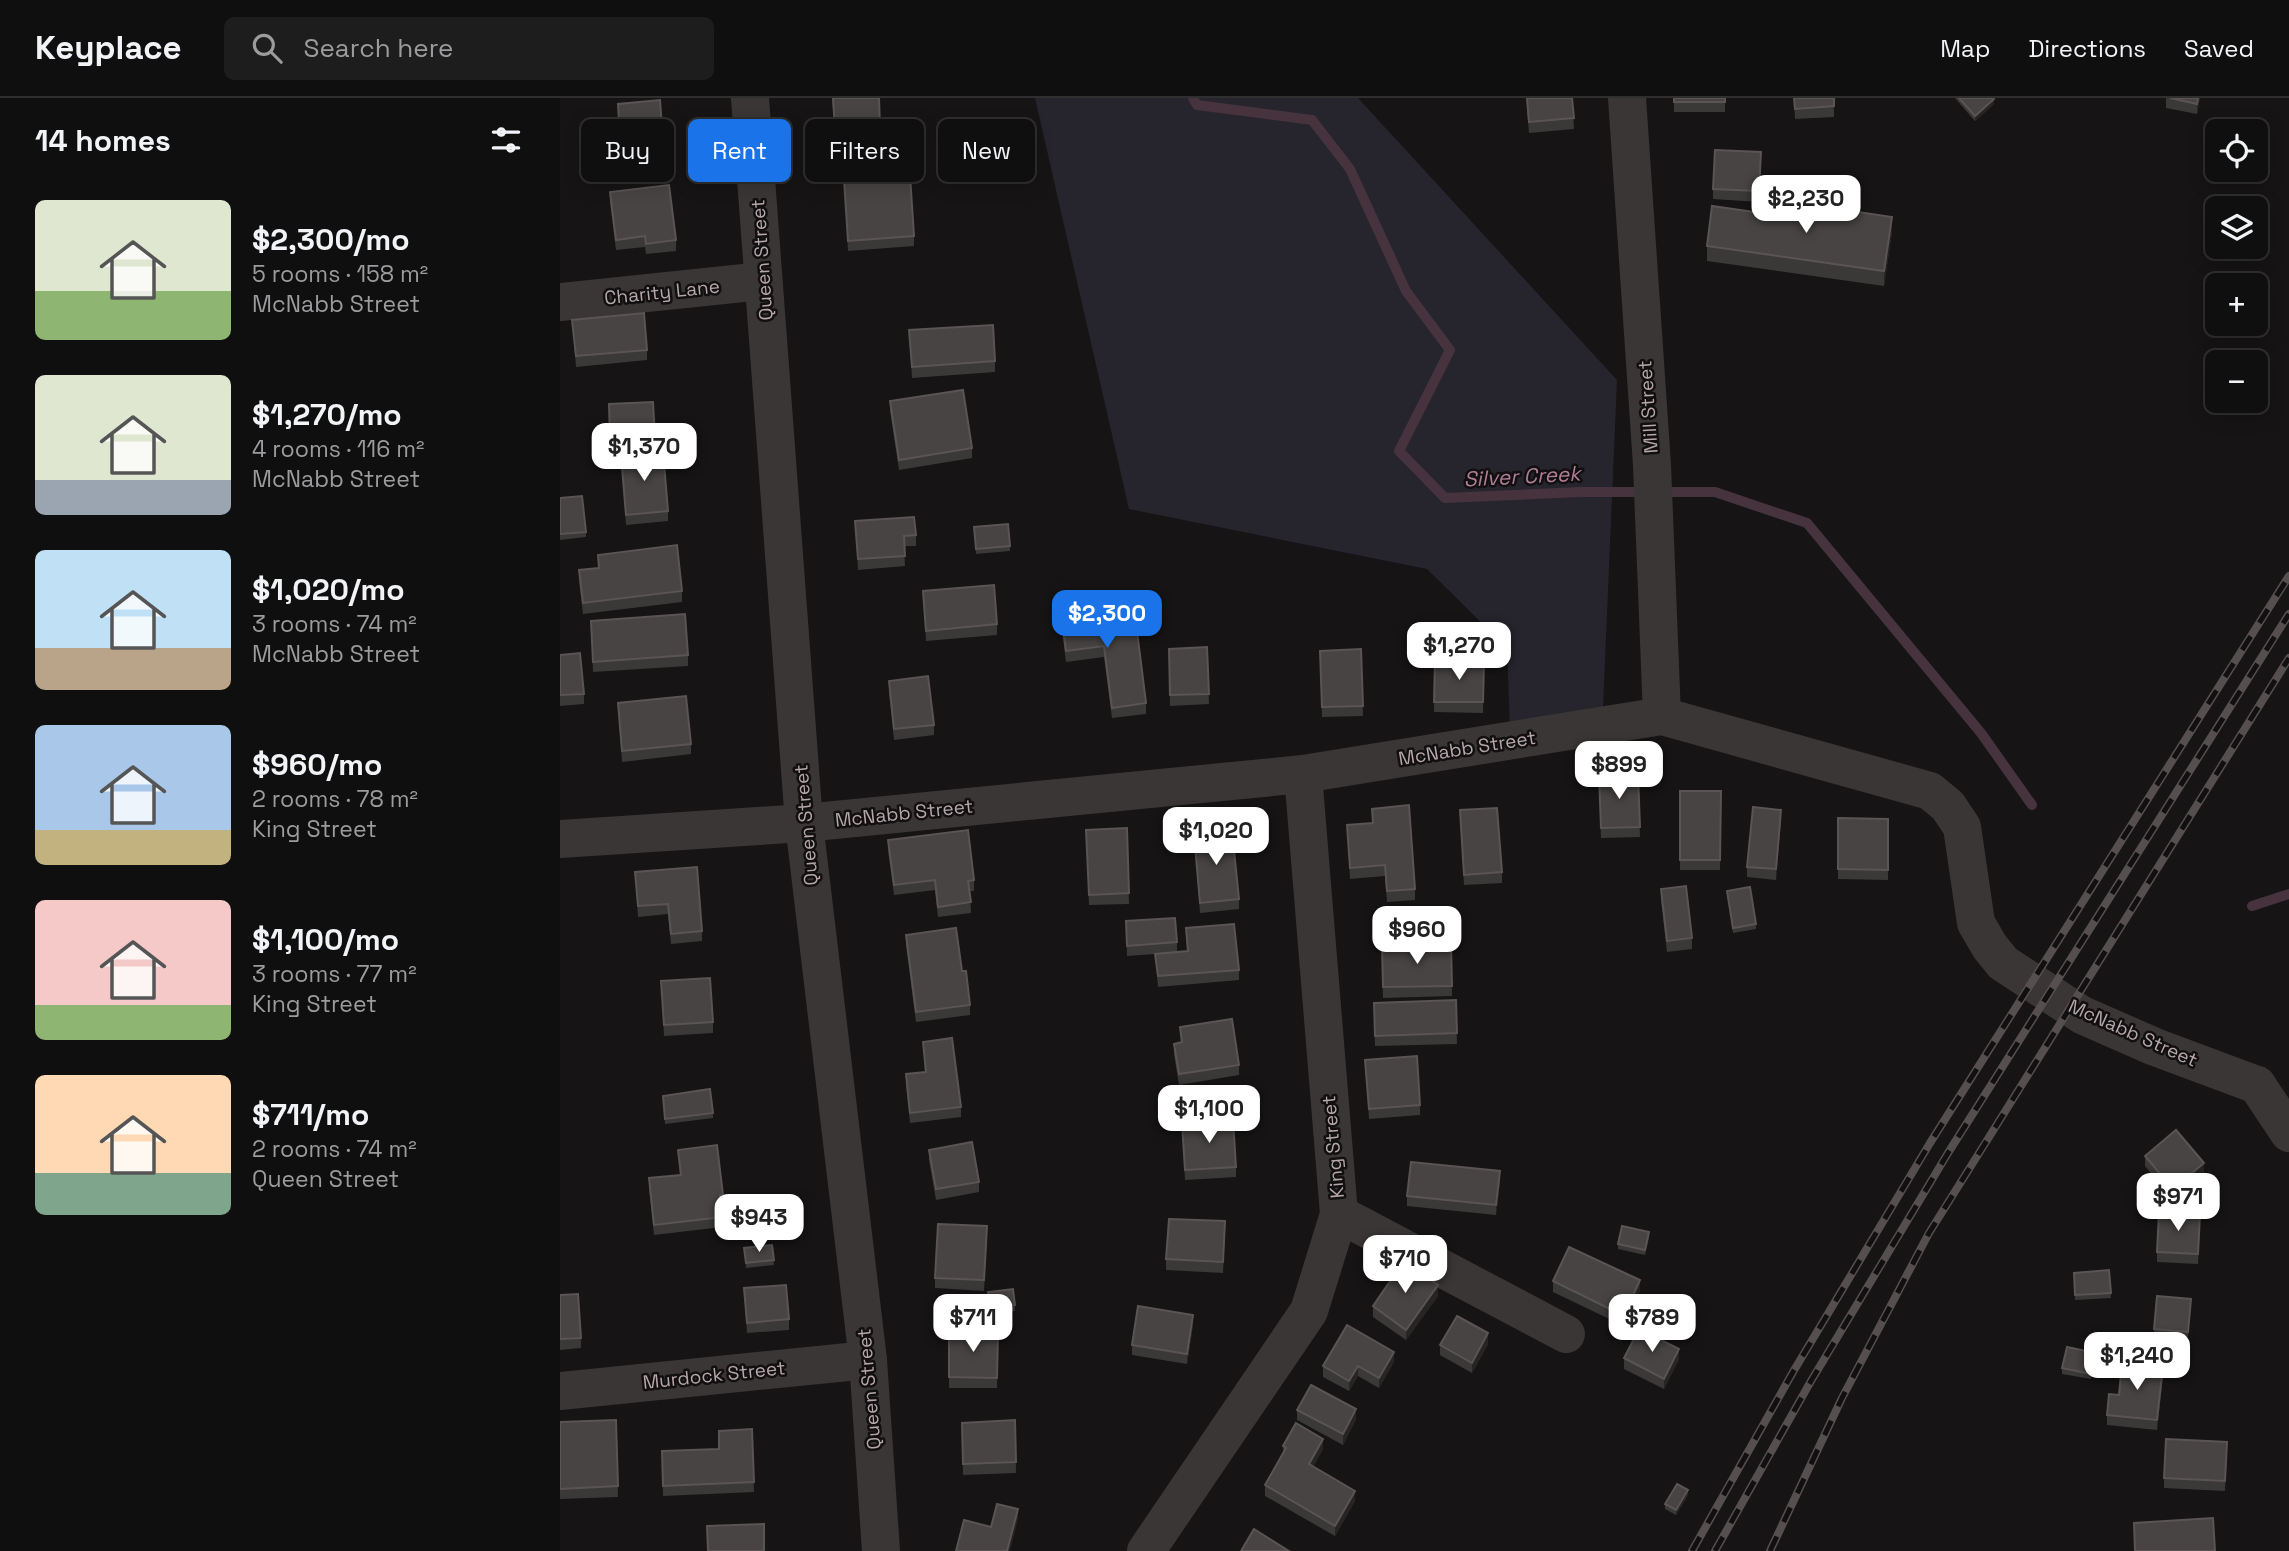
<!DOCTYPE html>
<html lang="en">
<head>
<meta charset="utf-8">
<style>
  body { margin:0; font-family:"Space Grotesk",sans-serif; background:#1e1d1d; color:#f1f3f6; height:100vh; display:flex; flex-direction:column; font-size:26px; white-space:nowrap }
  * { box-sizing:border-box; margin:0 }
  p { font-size:23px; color:#9c9c9e }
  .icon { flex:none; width:38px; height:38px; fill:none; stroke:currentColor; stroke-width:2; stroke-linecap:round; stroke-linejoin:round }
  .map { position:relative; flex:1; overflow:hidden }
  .details { display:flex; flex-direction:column; background:#100f0f; width:560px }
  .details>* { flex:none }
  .top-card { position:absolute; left:21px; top:21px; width:665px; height:63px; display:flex; gap:14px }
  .buttons { position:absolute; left:1645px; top:21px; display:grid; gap:14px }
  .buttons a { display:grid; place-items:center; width:63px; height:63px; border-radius:10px; background:#100f0f; box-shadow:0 4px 18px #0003,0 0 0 2px #302f2f; font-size:35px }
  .price { position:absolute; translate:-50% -60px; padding:0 16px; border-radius:14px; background:#fff; color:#222; font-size:23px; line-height:46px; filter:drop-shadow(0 2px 4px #0008) }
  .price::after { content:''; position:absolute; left:50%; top:42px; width:21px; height:16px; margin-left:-10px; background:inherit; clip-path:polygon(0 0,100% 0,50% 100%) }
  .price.on { background:#1a73e8; color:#fff }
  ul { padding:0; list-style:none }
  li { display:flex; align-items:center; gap:21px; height:175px; padding:0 35px }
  li span { display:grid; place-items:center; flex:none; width:196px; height:140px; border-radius:10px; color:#555 }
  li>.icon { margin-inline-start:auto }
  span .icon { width:84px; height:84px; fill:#fffc; stroke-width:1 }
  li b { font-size:30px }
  h2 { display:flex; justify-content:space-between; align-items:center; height:84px; padding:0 35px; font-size:30px }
  .tag { padding:0 24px; border-radius:10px; background:#100f0f; box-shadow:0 4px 18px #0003,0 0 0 2px #302f2f; font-size:24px; line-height:63px }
  .tag.on { background:#1a73e8; color:#fff }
  header { display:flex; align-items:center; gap:42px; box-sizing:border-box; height:98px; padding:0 35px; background:#100f0f; border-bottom:2px solid #302f2f }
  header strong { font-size:33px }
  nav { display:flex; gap:38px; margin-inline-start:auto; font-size:24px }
  .search { width:490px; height:63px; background:#1e1d1d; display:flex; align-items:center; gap:18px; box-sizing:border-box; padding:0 24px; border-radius:10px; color:#9c9c9e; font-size:26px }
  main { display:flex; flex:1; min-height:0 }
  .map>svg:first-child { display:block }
  .green { fill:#26252e }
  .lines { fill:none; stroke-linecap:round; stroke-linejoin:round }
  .stream { stroke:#46333d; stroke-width:10 }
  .minor { stroke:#3b3636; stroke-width:38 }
  .rail-casing { stroke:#564f50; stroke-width:8 }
  .rail { stroke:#110f0f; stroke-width:5; stroke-dasharray:16; stroke-linecap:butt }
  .wall { fill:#3b3838 }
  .shaded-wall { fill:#272524 }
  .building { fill:#484444; stroke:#5a5454; stroke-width:2 }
  .labels { text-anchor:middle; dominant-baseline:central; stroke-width:5; stroke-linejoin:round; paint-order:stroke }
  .street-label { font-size:19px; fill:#b6a7ab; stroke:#110f0f }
  .water-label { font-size:21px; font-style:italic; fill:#b07e97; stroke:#110f0f }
</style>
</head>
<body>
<header>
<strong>Keyplace</strong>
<div class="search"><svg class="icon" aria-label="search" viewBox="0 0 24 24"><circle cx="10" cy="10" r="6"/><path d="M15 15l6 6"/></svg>Search here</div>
<nav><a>Map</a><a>Directions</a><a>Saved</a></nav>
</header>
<main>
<section class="details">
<h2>14 homes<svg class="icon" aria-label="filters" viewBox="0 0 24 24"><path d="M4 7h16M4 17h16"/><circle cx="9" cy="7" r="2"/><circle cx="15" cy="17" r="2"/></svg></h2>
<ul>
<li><span style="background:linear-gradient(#dfe7d0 65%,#8fb573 0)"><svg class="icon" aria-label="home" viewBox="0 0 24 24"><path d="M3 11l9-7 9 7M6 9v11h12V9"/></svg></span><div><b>$2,300/mo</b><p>5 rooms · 158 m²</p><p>McNabb Street</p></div></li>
<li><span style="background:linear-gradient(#dfe7d0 75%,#9aa5b1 0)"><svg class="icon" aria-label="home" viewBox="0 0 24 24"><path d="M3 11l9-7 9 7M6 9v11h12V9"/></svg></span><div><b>$1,270/mo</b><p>4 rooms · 116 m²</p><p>McNabb Street</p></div></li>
<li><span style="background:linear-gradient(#bfe0f5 70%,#b9a48a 0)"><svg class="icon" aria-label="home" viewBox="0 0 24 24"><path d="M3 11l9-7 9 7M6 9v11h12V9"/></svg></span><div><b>$1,020/mo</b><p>3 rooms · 74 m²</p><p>McNabb Street</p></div></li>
<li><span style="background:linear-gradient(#a9c7e8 75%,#c2b280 0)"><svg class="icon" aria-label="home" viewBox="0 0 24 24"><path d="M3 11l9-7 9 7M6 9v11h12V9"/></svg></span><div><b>$960/mo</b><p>2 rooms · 78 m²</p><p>King Street</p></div></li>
<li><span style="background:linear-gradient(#f6c9c9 75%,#8fb573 0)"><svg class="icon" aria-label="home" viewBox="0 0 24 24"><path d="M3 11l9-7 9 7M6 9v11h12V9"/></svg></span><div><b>$1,100/mo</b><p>3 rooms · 77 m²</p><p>King Street</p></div></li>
<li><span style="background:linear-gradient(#ffd9b3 70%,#7fa58c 0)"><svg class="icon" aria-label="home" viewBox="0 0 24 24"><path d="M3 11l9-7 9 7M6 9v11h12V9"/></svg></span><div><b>$711/mo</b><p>2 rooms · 74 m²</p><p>Queen Street</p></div></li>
</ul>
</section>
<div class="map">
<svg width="1729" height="1453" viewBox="0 0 1729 1453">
  <rect width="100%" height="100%" fill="#161414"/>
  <path class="green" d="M475 0H798L1057 282 1043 610 950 630 947 550 867 471 569 411Z"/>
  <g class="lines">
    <g class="stream">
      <path d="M633 0 637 7 752 22 790 71 846 193 890 252 839 353 885 400 1020 394H1084"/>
      <path d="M1099 394H1155L1247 425 1421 635 1472 707"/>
      <path d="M1692 808 1729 796"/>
    </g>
    <g class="minor">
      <path d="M190 0 244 725 308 1262 321 1453"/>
      <path d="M1067 0 1092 367 1102 618"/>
      <path d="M0 204 203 183"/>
      <path d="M0 741 244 725 743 676 1102 618 1370 693 1388 708 1402 729 1416 825 1430 849 1443 865 1522 917 1595 949 1697 987"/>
      <path d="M1697 987 1729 1035"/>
      <path d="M779 1116 1006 1236"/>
      <path d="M0 1293 308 1262"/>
      <path d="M586 1453 749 1213 779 1116 743 676"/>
    </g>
    <g class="rail-casing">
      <g id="rail">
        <path d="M1132 1453 1233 1274 1370 1045 1729 478"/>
        <path d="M1155 1453 1251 1283 1388 1055 1729 516"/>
        <path d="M1210 1453 1282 1300 1369 1135 1729 560"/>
      </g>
    </g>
    <use href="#rail" class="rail"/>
  </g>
  <g class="wall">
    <path d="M272 0H319L320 38 275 41Z"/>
    <path d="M966 0H1012L1014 31 969 35Z"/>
    <rect x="1114" y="0" width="51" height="14"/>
    <path d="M1234 0H1274V19L1235 21Z"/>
    <path d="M1395 0H1433L1434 6 1415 23Z"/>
    <path d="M1606 0H1640L1637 16 1606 10Z"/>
    <path d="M58 6 104 56V67L61 69Z"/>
    <path d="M1201 54 1199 104 1153 101V91Z"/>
    <path d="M284 81 354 138V148L288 153Z"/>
    <path d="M50 94 116 142V153L86 156 85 149 56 152 50 104Z"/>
    <path d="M1243 121 1332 134 1324 188 1147 163V148Z"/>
    <path d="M12 222 87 252V262L16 269Z"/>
    <path d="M349 232 435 263V274L352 280Z"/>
    <path d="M330 303 412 350V360L339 372 330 313Z"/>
    <path d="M49 316 95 340V351L50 353Z"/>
    <path d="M61 357 108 413V423L66 427Z"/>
    <path d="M0 400 26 434V439L0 442Z"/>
    <path d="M295 423 356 437V448H344L345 468 298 472Z"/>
    <path d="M414 429 450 448V453L416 456Z"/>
    <path d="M38 457 122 493V504L23 516 19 482V472L38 470Z"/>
    <path d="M363 493 437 526V537L366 543Z"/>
    <path d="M500 507 547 537 586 605V616L552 620 544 559 506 564 500 517Z"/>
    <path d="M31 523 128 557V568L33 574Z"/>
    <path d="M647 549 649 606 610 608 609 551Z"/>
    <path d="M801 551 803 618 762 619 760 553Z"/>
    <path d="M0 557 24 596V606L0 608Z"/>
    <path d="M875 563 924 564 923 615 874 614Z"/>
    <path d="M329 583 374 627V637L334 642 329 594Z"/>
    <path d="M58 605 131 646V656L62 664Z"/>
    <path d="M1078 676 1080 739 1041 740 1039 677Z"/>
    <path d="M1120 693H1161L1160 772H1120Z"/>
    <path d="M812 711 855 791V802L827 804 825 778 790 781 787 727 812 725Z"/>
    <path d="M900 712 942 774V785L904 787Z"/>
    <path d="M1278 720 1328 721V782L1278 781Z"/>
    <path d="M1221 722 1216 782 1187 779V769Z"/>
    <path d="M567 730 569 806 529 807 526 732Z"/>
    <path d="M634 736 679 801V811L640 815Z"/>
    <path d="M328 742 414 782V793H410L411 815 378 819 375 792 334 797 328 752Z"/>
    <path d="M75 774 142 833V843L111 846 108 816 78 819Z"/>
    <path d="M1101 791 1132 840V851L1107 854 1101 802Z"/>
    <path d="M1167 793 1196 826V831L1173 835Z"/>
    <path d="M566 823 617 844V854L627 853 626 830 679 872V882L598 889 595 856 567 858Z"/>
    <path d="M346 837 402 873 410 907V917L356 924 346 847Z"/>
    <path d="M891 846 892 898 823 900 822 848Z"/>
    <path d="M101 883 153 924V935L104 938Z"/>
    <path d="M896 902 897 946 815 948 814 905Z"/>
    <path d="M620 929 679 967V977L619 987 614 956V946L621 944Z"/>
    <path d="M363 944 401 1009V1019L350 1025 346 987V976L365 974Z"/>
    <path d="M805 962 860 1007V1017L809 1021Z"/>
    <path d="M103 998 153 1015V1020L105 1026Z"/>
    <path d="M622 1025 676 1069V1079L625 1082Z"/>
    <path d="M118 1052 163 1097V1108H161L162 1129 94 1137 89 1090V1080L120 1077Z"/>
    <path d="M369 1052 419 1084V1094L376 1102 369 1062Z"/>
    <path d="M1585 1058 1644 1075 1613 1101 1585 1068Z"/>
    <path d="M940 1083 936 1117 847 1108V1098Z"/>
    <path d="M1640 1127 1638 1166 1597 1164V1154Z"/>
    <path d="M665 1134 663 1175 606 1172V1161Z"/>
    <path d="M427 1138 424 1193 375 1190V1180Z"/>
    <path d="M1089 1139 1085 1157 1058 1151V1146Z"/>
    <path d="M212 1147 214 1167 186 1170 184 1150Z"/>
    <path d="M1549 1172 1551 1200 1515 1202 1514 1175Z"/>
    <path d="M993 1183 1080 1193 1064 1228 993 1194Z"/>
    <path d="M184 1190 229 1221V1232L187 1235Z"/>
    <path d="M428 1194 455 1207V1213L430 1216Z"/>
    <path d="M0 1197 21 1240V1250L0 1252Z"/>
    <path d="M878 1198 846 1242 813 1219V1208Z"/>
    <path d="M1631 1206 1628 1239 1594 1236V1231Z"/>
    <path d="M633 1227 627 1266 572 1257V1247Z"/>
    <path d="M389 1232H438L437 1290H389Z"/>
    <path d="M928 1246 912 1275 880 1257V1247Z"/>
    <path d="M1064 1260 1119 1261 1104 1291 1064 1271Z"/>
    <path d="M1536 1260 1531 1281 1502 1276V1270Z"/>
    <path d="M834 1264 819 1290 798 1278 789 1293 763 1279V1268Z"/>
    <path d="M1603 1278 1597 1332 1547 1327V1317L1559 1297Z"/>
    <path d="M737 1312 796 1321 783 1347 737 1322Z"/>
    <path d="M56 1322 58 1399 0 1401V1324Z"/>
    <path d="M455 1322 456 1375 403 1377 402 1325Z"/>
    <path d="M192 1331 194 1394 103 1398 102 1353 159 1351Z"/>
    <path d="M723 1348 763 1351 753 1369 795 1403 775 1438 705 1398V1387L723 1356Z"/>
    <path d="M1667 1354 1665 1393 1604 1390V1380Z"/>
    <path d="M1128 1397 1116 1417 1105 1411V1406Z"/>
  </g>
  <g class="shaded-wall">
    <path d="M1638 0H1640L1637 16V6Z"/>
    <path d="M1434 1V6L1415 23V18Z"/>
    <path d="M1332 119V134L1324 188V173Z"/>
    <path d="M1221 712V722L1216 782V771Z"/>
    <path d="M1644 1065V1075L1613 1101V1091Z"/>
    <path d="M940 1073V1083L936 1117V1107Z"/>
    <path d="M1080 1182V1193L1064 1228V1218Z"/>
    <path d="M878 1187V1198L846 1242V1232Z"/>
    <path d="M633 1217V1227L627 1266V1256Z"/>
    <path d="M928 1235V1246L912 1275V1265Z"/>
    <path d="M1119 1251V1261L1104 1291V1281Z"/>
    <path d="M834 1254V1264L819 1290V1280Z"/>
    <path d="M798 1268V1278L789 1293V1283Z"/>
    <path d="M1603 1268V1278L1597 1332V1322Z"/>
    <path d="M796 1311V1321L783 1347V1336Z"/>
    <path d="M763 1341V1351L749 1376V1366Z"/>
    <path d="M1128 1392V1397L1116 1417V1412Z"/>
    <path d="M795 1393V1403L775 1438V1428Z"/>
    <path d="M458 1411V1421L450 1453H447Z"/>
  </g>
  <g class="building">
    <path d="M273 0H319L320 28 275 31Z"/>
    <path d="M967 0H1012L1014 20 969 24Z"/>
    <rect x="1114" y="0" width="51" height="4"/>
    <path d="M1234 0H1274V8L1235 11Z"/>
    <path d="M1399 0H1433L1434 1 1415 18Z"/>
    <path d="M1610 0H1638L1637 6Z"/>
    <path d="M100 2 104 56 61 59 58 6Z"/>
    <path d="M1155 52 1201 54 1199 93 1153 91Z"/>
    <path d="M350 77 354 138 288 143 284 81Z"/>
    <path d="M109 87 116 142 86 146 85 138 56 142 50 94Z"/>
    <path d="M1245 106 1332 119 1324 173 1147 148 1152 108 1243 121Z"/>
    <path d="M84 215 87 252 16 258 12 222Z"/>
    <path d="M433 227 435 263 352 269 349 232Z"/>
    <path d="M403 292 412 350 339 362 330 303Z"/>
    <path d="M93 304 95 340 50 342 49 306Z"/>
    <path d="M103 353 108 413 66 417 61 357Z"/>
    <path d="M22 398 26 434 0 436V400Z"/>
    <path d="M354 419 356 437 344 438 345 458 298 461 295 423Z"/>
    <path d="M448 426 450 448 416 451 414 429Z"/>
    <path d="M117 447 122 493 23 505 19 472 39 470 38 457Z"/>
    <path d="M434 487 437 526 366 533 363 493Z"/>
    <path d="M542 501 547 537 577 533 586 605 552 610 544 548 506 553 500 507Z"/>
    <path d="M125 516 128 557 33 564 31 523Z"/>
    <path d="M647 549 649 596 610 597 609 551Z"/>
    <path d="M801 551 803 608 762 609 760 553Z"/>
    <path d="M20 555 24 596 0 597V557Z"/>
    <path d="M875 563 924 564 923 604H874Z"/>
    <path d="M368 578 374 627 334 631 329 583Z"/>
    <path d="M126 598 131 646 62 653 58 605Z"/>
    <path d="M1078 676 1080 729 1041 730 1039 677Z"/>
    <path d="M1120 693H1161L1160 762H1120Z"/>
    <path d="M849 707 855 791 827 793 825 767 790 770 787 727 813 725 812 711Z"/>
    <path d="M1193 709 1221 712 1216 771 1187 769Z"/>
    <path d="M937 710 942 774 904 777 900 712Z"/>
    <path d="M1278 720 1328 721V772L1278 771Z"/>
    <path d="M567 730 569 795 529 797 526 732Z"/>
    <path d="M408 732 414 782 408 783 411 804 378 809 375 782 334 787 328 742Z"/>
    <path d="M672 733 679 801 640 805 634 736Z"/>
    <path d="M137 769 142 833 111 836 108 806 78 808 75 774Z"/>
    <path d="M1126 788 1132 840 1107 843 1101 791Z"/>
    <path d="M1190 789 1196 826 1173 830 1167 793Z"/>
    <path d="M615 820 617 844 567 848 566 823Z"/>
    <path d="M674 826 679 872 598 878 595 856 628 853 626 830Z"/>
    <path d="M396 830 402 873H406L410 907 356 914 346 837Z"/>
    <path d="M891 846 892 888 823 889 822 848Z"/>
    <path d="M150 880 153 924 104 927 101 883Z"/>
    <path d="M896 902 897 935 815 938 814 905Z"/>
    <path d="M672 921 679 967 619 976 614 946 622 944 620 929Z"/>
    <path d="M392 940 401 1009 350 1015 346 976 366 974 363 944Z"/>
    <path d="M857 958 860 1007 809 1011 805 962Z"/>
    <path d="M150 991 153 1015 105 1021 103 998Z"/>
    <path d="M673 1022 676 1069 625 1072 622 1025Z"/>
    <path d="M1616 1032 1644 1065 1613 1091 1585 1058Z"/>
    <path d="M412 1044 419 1084 376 1091 369 1052Z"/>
    <path d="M157 1047 163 1097H160L162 1119 94 1127 89 1080 121 1077 118 1052Z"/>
    <path d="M851 1064 940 1073 936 1107 847 1098Z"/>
    <path d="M1599 1114 1640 1116 1638 1156 1597 1154Z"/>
    <path d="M609 1121 665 1123 663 1164 606 1161Z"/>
    <path d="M378 1126 427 1128 424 1182 375 1180Z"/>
    <path d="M1062 1128 1089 1134 1085 1152 1058 1146Z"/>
    <path d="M212 1147 214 1162 186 1165 184 1150Z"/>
    <path d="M1009 1149 1080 1182 1064 1218 993 1183Z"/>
    <path d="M844 1163 878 1187 846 1232 813 1208Z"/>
    <path d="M1549 1172 1551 1195 1515 1197 1514 1175Z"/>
    <path d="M226 1187 229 1221 187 1225 184 1190Z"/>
    <path d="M453 1191 455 1207 430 1211 428 1194Z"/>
    <path d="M18 1196 21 1240 0 1241V1197Z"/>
    <path d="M1597 1198 1631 1201 1628 1234 1594 1231Z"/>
    <path d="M578 1208 633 1217 627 1256 572 1247Z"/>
    <path d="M897 1218 928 1235 912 1265 880 1247Z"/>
    <path d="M787 1227 834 1254 819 1280 798 1268 789 1283 763 1268Z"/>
    <path d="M1079 1231 1119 1251 1104 1281 1064 1260Z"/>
    <path d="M389 1232H438L437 1280 389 1279Z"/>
    <path d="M1507 1249 1536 1255 1531 1276 1502 1270Z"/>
    <path d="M1562 1264 1603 1268 1597 1322 1547 1317 1549 1296 1559 1297Z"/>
    <path d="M751 1287 796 1311 783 1336 737 1312Z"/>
    <path d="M56 1322 58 1388 0 1391V1324Z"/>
    <path d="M455 1322 456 1364 403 1366 402 1325Z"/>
    <path d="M736 1325 763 1341 749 1366 795 1393 775 1428 705 1387 726 1350 723 1348Z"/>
    <path d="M192 1331 194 1384 103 1388 102 1353 159 1351V1333Z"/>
    <path d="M1606 1341 1667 1344 1665 1383 1604 1380Z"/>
    <path d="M1117 1386 1128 1392 1116 1412 1105 1406Z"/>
    <path d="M437 1406 458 1411 447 1453H396L404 1422 431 1429Z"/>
    <path d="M1653 1420 1655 1453H1575L1574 1425Z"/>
    <path d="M204 1426V1453H148L147 1428Z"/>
    <path d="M694 1431 729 1453H681Z"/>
  </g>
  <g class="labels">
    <g class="street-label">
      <text transform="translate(202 162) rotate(-94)">Queen Street</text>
      <text transform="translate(102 194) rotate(-6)">Charity Lane</text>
      <text transform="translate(1088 309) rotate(-94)">Mill Street</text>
      <text transform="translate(907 650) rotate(-9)">McNabb Street</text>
      <text transform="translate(344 715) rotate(-6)">McNabb Street</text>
      <text transform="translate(246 727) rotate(-95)">Queen Street</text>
      <text transform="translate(1573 935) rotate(24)">McNabb Street</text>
      <text transform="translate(773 1049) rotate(-95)">King Street</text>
      <text transform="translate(154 1277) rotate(-6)">Murdock Street</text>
      <text transform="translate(309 1291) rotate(-95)">Queen Street</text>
    </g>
    <g class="water-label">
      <text transform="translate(962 378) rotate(-3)">Silver Creek</text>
    </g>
  </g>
</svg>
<div class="buttons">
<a><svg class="icon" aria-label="locate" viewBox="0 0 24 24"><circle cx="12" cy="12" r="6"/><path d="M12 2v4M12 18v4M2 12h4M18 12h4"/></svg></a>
<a><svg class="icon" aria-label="layers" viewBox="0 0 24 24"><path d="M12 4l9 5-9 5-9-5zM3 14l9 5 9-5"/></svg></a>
<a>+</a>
<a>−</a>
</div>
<b class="price" style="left:1246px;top:137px">$2,230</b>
<b class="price" style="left:84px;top:385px">$1,370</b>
<b class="price on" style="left:547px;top:552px">$2,300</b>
<b class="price" style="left:899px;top:584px">$1,270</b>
<b class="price" style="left:1059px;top:703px">$899</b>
<b class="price" style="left:656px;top:769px">$1,020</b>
<b class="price" style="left:857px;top:868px">$960</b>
<b class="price" style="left:649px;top:1047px">$1,100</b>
<b class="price" style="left:1618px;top:1135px">$971</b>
<b class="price" style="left:199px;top:1156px">$943</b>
<b class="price" style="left:845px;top:1197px">$710</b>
<b class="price" style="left:413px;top:1256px">$711</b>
<b class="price" style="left:1092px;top:1256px">$789</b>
<b class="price" style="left:1577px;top:1294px">$1,240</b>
<div class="top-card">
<a class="tag">Buy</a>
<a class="tag on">Rent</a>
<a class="tag">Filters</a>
<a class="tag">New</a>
</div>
</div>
</main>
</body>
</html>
